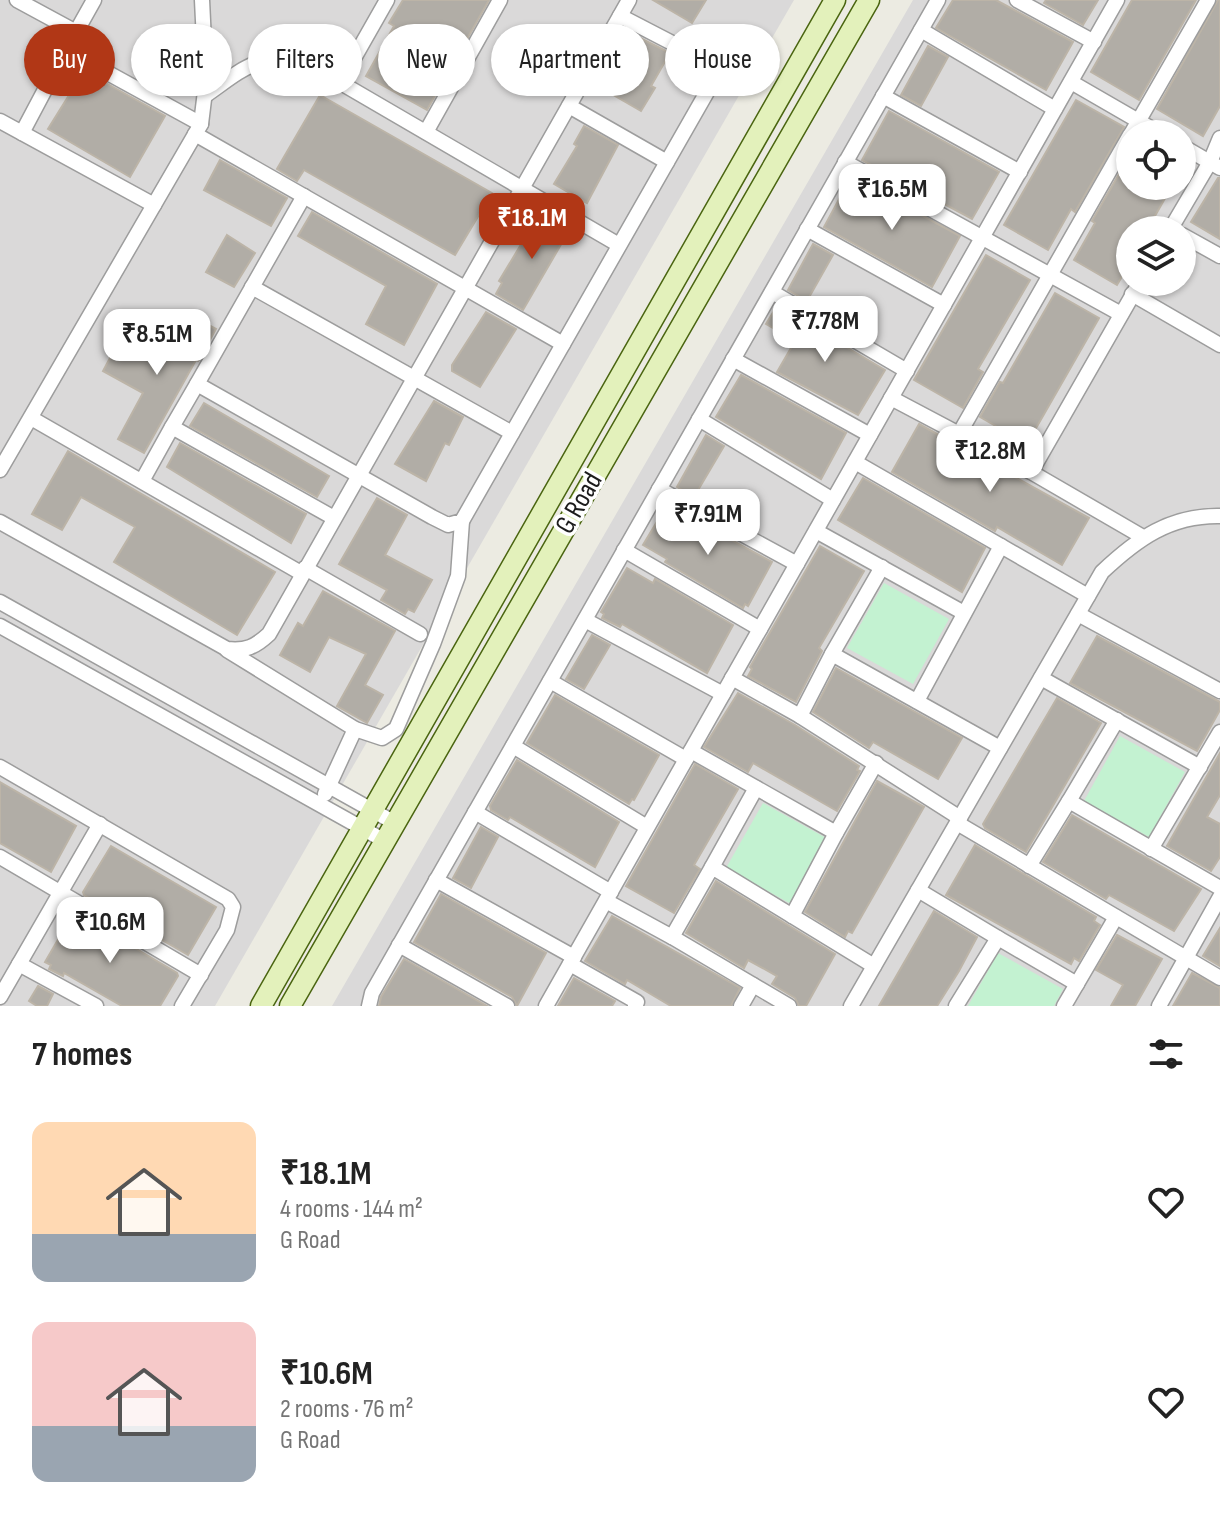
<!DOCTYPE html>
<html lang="en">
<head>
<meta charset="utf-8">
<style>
  body { margin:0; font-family:"Sofia Sans Condensed",sans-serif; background:#f6f6f6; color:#222; height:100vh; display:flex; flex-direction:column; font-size:30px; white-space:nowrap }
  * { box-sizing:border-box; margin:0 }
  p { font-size:26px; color:#767676 }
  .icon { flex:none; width:44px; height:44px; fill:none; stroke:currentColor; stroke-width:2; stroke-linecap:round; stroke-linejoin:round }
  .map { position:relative; height:1006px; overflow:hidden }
  .side { display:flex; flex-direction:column; background:#fff; flex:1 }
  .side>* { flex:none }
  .guide { position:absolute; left:24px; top:24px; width:800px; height:72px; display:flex; gap:16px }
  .buttons { position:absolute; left:1116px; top:120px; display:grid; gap:16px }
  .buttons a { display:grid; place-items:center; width:80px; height:80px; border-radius:50%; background:#fff; box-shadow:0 2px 6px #0004; font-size:40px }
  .price { position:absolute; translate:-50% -68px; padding:0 18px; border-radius:16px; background:#fff; color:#222; font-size:26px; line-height:52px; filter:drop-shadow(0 2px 4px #0008) }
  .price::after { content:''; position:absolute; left:50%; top:48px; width:24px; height:18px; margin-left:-12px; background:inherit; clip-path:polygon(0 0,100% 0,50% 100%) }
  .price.selected { background:#b13716; color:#fff }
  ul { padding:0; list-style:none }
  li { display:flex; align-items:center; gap:24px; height:200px; padding:0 32px }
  li span { display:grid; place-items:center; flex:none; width:224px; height:160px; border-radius:16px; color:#555 }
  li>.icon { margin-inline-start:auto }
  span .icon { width:96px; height:96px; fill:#fffc; stroke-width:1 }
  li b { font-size:34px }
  h2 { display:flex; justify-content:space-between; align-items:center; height:96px; padding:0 32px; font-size:34px }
  .chip { padding:0 28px; border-radius:36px; background:#fff; box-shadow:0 2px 6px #0004; font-size:28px; line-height:72px }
  .chip.selected { background:#b13716; color:#fff }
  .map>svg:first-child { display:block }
  .residential { fill:#dad9d9; fill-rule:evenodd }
  .park { fill:#c3f2d1 }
  .building { fill:#b1ada6; stroke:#bcb4a7; stroke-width:2 }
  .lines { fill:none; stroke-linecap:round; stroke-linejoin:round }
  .street-casing { stroke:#9d9d9d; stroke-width:17 }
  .secondary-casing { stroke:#4a6510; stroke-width:23 }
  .street { stroke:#fff; stroke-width:14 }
  .secondary { stroke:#e3f1bb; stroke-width:20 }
  .labels { text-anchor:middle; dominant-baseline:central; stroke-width:7; stroke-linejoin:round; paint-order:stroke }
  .street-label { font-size:28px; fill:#1c1c1c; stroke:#fff }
</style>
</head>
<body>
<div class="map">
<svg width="1220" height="1006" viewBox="0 0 1220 1006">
  <rect width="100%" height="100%" fill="#ecebe2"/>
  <g class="residential">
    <path d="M0 0H794L215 1006H0Z"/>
    <path d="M913 0H1220V1006H332ZM1130 134H1182V186H1130ZM1130 230H1182V282H1130Z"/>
  </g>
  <g class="park">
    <path d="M884 583 949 619 913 684 847 648Z"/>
    <path d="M1120 736 1185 772 1149 837 1084 801Z"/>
    <path d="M763 803 828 839 791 904 726 868Z"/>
    <path d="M998 953 1063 989 1054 1006H968Z"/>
  </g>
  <g class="building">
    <path d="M403 0H489L427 110 366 76 394 26 389 23Z"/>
    <path d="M653 0H706L692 23Z"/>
    <path d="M953 0H996L1073 42 1046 90 936 28Z"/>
    <path d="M1046 0H1098L1083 25 1044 3Z"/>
    <path d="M1132 0H1196L1139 100 1091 72Z"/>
    <path d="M1218 0H1220V106L1203 136 1157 109Z"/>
    <path d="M636 36 670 53 651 86 655 88 641 111 608 92 629 56 625 54Z"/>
    <path d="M928 46 948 57 921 106 901 95Z"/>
    <path d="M84 71 165 116 130 177 48 129Z"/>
    <path d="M320 95 492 193 455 255 304 170 297 181 277 169Z"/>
    <path d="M1076 100 1124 127 1075 212 1071 209 1048 250 1004 225Z"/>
    <path d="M889 111 999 172 972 219 862 160Z"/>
    <path d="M584 126 618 145 587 203 554 184 577 146 574 144Z"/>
    <path d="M1130 155V186H1172L1147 230H1130V263L1117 285 1074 260 1095 223 1092 221Z"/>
    <path d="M220 160 287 198 271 226 204 190Z"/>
    <path d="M851 177 960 236 932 287 824 227Z"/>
    <path d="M1218 178H1220V239L1191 222Z"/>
    <path d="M312 212 437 284 404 345 366 324 386 286 298 236Z"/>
    <path d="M540 213 570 229 523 310 496 294 502 283 499 281Z"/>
    <path d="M227 235 255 253 234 287 206 272Z"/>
    <path d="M813 244 833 255 807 301 788 290Z"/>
    <path d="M986 255 1030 280 978 369 983 372 963 408 914 380Z"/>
    <path d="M1055 293 1099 318 1027 444 980 417 1000 382 1003 383Z"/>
    <path d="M777 306 885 370 858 415 777 372 795 341 766 324Z"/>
    <path d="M486 312 516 329 480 387 452 371V365Z"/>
    <path d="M186 313 216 329 198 361 196 360 144 453 118 439 143 393 103 371 120 339 160 359Z"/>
    <path d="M741 375 846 433 821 479 716 417Z"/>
    <path d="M434 401 463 417 449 445 445 443 426 481 395 464Z"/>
    <path d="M204 403 329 476 317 497 190 426Z"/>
    <path d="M919 424 1089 518 1062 565 997 527 995 531 892 472Z"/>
    <path d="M706 435 724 446 694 497 677 487Z"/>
    <path d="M180 443 306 514 291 543 167 467Z"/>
    <path d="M68 451 275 572 237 635 114 562 135 527 81 497 62 530 32 514Z"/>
    <path d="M863 478 985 548 962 592 838 520Z"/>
    <path d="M377 498 407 515 385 555 432 580 414 612 408 609 405 614 381 600 387 590 339 564Z"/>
    <path d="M667 505 772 562 748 606 745 604 743 608 665 562 667 559 643 545Z"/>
    <path d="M820 546 864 571 819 648 822 651 796 702 748 676 752 669 750 667Z"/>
    <path d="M627 568 653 583 655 579 733 625 707 673 622 624 620 627 602 618 604 614 601 612Z"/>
    <path d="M323 591 395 631 365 685 383 695 367 723 337 706 366 654 329 637 310 672 280 655 298 623 303 626Z"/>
    <path d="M592 635 610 645 584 689 566 679Z"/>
    <path d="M1097 636 1220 702V710L1197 751 1070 683Z"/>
    <path d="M836 668 962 738 938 779 873 742 869 748 813 712Z"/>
    <path d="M738 693 795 725 859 766 857 770 860 771 837 811 753 763 748 772 704 747Z"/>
    <path d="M555 695 659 755 634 800 632 799 629 804 527 743Z"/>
    <path d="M1057 698 1101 723 1026 852 985 828 983 824Z"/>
    <path d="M1220 753V795L1207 817 1220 824V857L1211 871 1167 846Z"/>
    <path d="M517 760 619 822 595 867 510 817 508 820 491 810 490 806Z"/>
    <path d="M695 764 738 789 694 865 700 869 674 913 626 886Z"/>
    <path d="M877 781 924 807 852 933 848 931 845 937 805 912Z"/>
    <path d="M0 782 76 826 51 872 0 843Z"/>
    <path d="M1072 815 1201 889 1174 931 1109 895 1106 899 1043 862Z"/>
    <path d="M481 827 498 837 471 888 453 878Z"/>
    <path d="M975 845 1096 917 1094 921 1100 925 1079 961 1074 958 1071 964 946 895Z"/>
    <path d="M111 846 216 907 188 955 84 895 83 892Z"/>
    <path d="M716 881 835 954 806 1006H799L795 998 772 984 777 976 748 960 744 968 686 933Z"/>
    <path d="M441 894 546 953 517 1006 512 997 414 942Z"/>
    <path d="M934 911 977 937 959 971 937 1006H879Z"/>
    <path d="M74 912 177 973 178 976 160 1006H122L64 973 63 976 49 969 51 965 45 962Z"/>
    <path d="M612 916 740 988 731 1006H671L627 980 625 984 585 961Z"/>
    <path d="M1220 928V966L1203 956Z"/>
    <path d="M1117 935 1162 959 1135 1006H1111L1123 985 1096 970Z"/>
    <path d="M404 959 487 1006H379L381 997Z"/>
    <path d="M1192 973 1220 988V1006H1173Z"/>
    <path d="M574 978 615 1001 612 1006H558Z"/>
    <path d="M38 986 53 994 47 1006H37L29 1001Z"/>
  </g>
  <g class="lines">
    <g class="street-casing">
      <g id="street">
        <path d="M17 0 76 32"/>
        <path d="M94 0 66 50 201 124"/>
        <path d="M1017 0 1094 42"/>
        <path d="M921 30 1055 109"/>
        <path d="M341 81 387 0"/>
        <path d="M1071 82 1161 134"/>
        <path d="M206 95C243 69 257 53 305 62L619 245"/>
        <path d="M883 96 1020 172"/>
        <path d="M569 106 667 162"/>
        <path d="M0 121 154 205"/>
        <path d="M426 132 500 0"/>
        <path d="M22 133 66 50"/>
        <path d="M195 134 563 344"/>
        <path d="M1131 134 1208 0"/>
        <path d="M1182 146 1220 168"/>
        <path d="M845 162 1121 314"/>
        <path d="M807 229 944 305"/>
        <path d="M1170 230 1210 162 1220 138"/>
        <path d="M1182 235 1220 256"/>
        <path d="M252 287 512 433"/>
        <path d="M772 292 907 371"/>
        <path d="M1132 294 1220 345"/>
        <path d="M733 359 870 435"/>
        <path d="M197 384 304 196"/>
        <path d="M891 398 1031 472 1143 537"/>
        <path d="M31 418 301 573"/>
        <path d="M699 419 833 500"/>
        <path d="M172 427 197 384 432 517 448 525 462 521 711 85 710 67 703 59 620 16"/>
        <path d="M959 434 1130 135"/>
        <path d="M855 462 1088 596"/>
        <path d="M0 470 201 124 206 83 202 0"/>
        <path d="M1031 472 1140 282"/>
        <path d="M142 481 172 427 334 518"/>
        <path d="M659 489 797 564"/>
        <path d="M0 522 227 649C246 651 255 647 269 634L629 0"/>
        <path d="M816 531 964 613"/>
        <path d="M624 550 760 629"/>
        <path d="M305 568 420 634"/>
        <path d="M0 602 395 823"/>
        <path d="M1078 614 1220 691"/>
        <path d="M585 620 723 694"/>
        <path d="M0 626 385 841"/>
        <path d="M227 650 355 729 382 738 396 729 433 644 458 576 462 521"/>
        <path d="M832 654 882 567"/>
        <path d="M732 678 800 716 832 654 1000 748"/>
        <path d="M1041 678 1200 767"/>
        <path d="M550 681 686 759"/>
        <path d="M917 701 1001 546"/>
        <path d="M800 716 960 818"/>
        <path d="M513 746 647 827"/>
        <path d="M691 751 836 833 876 763"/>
        <path d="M0 767 228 899 233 907 227 930 182 1006"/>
        <path d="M325 794 355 729"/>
        <path d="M1069 801 1117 720"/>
        <path d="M475 812 611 892"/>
        <path d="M957 823 1220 978"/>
        <path d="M1151 849 1220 732"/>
        <path d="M0 857 201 975"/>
        <path d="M1029 866 1069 801 1220 888"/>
        <path d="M712 867 756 788"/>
        <path d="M436 880 574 957"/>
        <path d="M918 890 998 938 956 1006"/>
        <path d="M606 901 672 937 712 867 874 966"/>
        <path d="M792 916 836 833"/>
        <path d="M672 937 789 1006"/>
        <path d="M998 938 1077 984"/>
        <path d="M399 945 507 1006"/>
        <path d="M19 964 96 1006"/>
        <path d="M570 964 637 1002 635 1006"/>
        <path d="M0 997 100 824"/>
        <path d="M369 1006 372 993 938 0"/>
        <path d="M546 1006 1117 0"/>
        <path d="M741 1006 753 985"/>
        <path d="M851 1006 1102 572C1137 539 1170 515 1220 516"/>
        <path d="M1064 1006 1116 917"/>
        <path d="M1159 1006 1220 897"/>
      </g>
    </g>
    <g class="secondary-casing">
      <g id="secondary">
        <path d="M261 1006 835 0"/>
        <path d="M290 1006 869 0"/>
      </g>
    </g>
    <use href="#street" class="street"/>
    <use href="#secondary" class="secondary"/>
  </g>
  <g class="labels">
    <g class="street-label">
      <text transform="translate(579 503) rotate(-60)">G Road</text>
    </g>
  </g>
</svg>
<div class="buttons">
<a><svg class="icon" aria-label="locate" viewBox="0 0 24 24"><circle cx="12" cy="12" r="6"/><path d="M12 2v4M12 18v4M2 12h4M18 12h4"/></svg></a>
<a><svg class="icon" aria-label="layers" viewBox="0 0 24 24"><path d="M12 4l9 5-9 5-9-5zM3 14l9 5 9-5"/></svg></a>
</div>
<b class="price" style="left:892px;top:232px">₹16.5M</b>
<b class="price selected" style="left:532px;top:261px">₹18.1M</b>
<b class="price" style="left:825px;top:364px">₹7.78M</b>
<b class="price" style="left:157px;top:377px">₹8.51M</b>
<b class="price" style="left:990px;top:494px">₹12.8M</b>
<b class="price" style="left:708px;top:557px">₹7.91M</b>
<b class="price" style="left:110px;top:965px">₹10.6M</b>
<div class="guide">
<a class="chip selected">Buy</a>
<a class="chip">Rent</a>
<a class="chip">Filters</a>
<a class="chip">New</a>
<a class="chip">Apartment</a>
<a class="chip">House</a>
</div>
</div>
<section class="side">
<h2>7 homes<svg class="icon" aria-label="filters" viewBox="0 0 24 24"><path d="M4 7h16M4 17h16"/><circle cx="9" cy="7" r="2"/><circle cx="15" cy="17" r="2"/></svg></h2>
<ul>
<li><span style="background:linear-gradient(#ffd9b3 70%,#9aa5b1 0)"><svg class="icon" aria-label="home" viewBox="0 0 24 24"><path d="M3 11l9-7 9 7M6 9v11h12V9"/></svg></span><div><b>₹18.1M</b><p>4 rooms · 144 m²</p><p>G Road</p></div><svg class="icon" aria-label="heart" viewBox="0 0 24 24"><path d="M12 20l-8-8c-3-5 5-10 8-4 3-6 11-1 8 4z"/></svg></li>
<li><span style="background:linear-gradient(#f6c9c9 65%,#9aa5b1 0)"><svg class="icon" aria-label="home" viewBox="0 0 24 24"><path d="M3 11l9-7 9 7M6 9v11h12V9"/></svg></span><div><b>₹10.6M</b><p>2 rooms · 76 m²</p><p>G Road</p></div><svg class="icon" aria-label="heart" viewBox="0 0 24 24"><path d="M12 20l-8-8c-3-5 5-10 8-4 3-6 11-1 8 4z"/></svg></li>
</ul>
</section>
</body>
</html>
